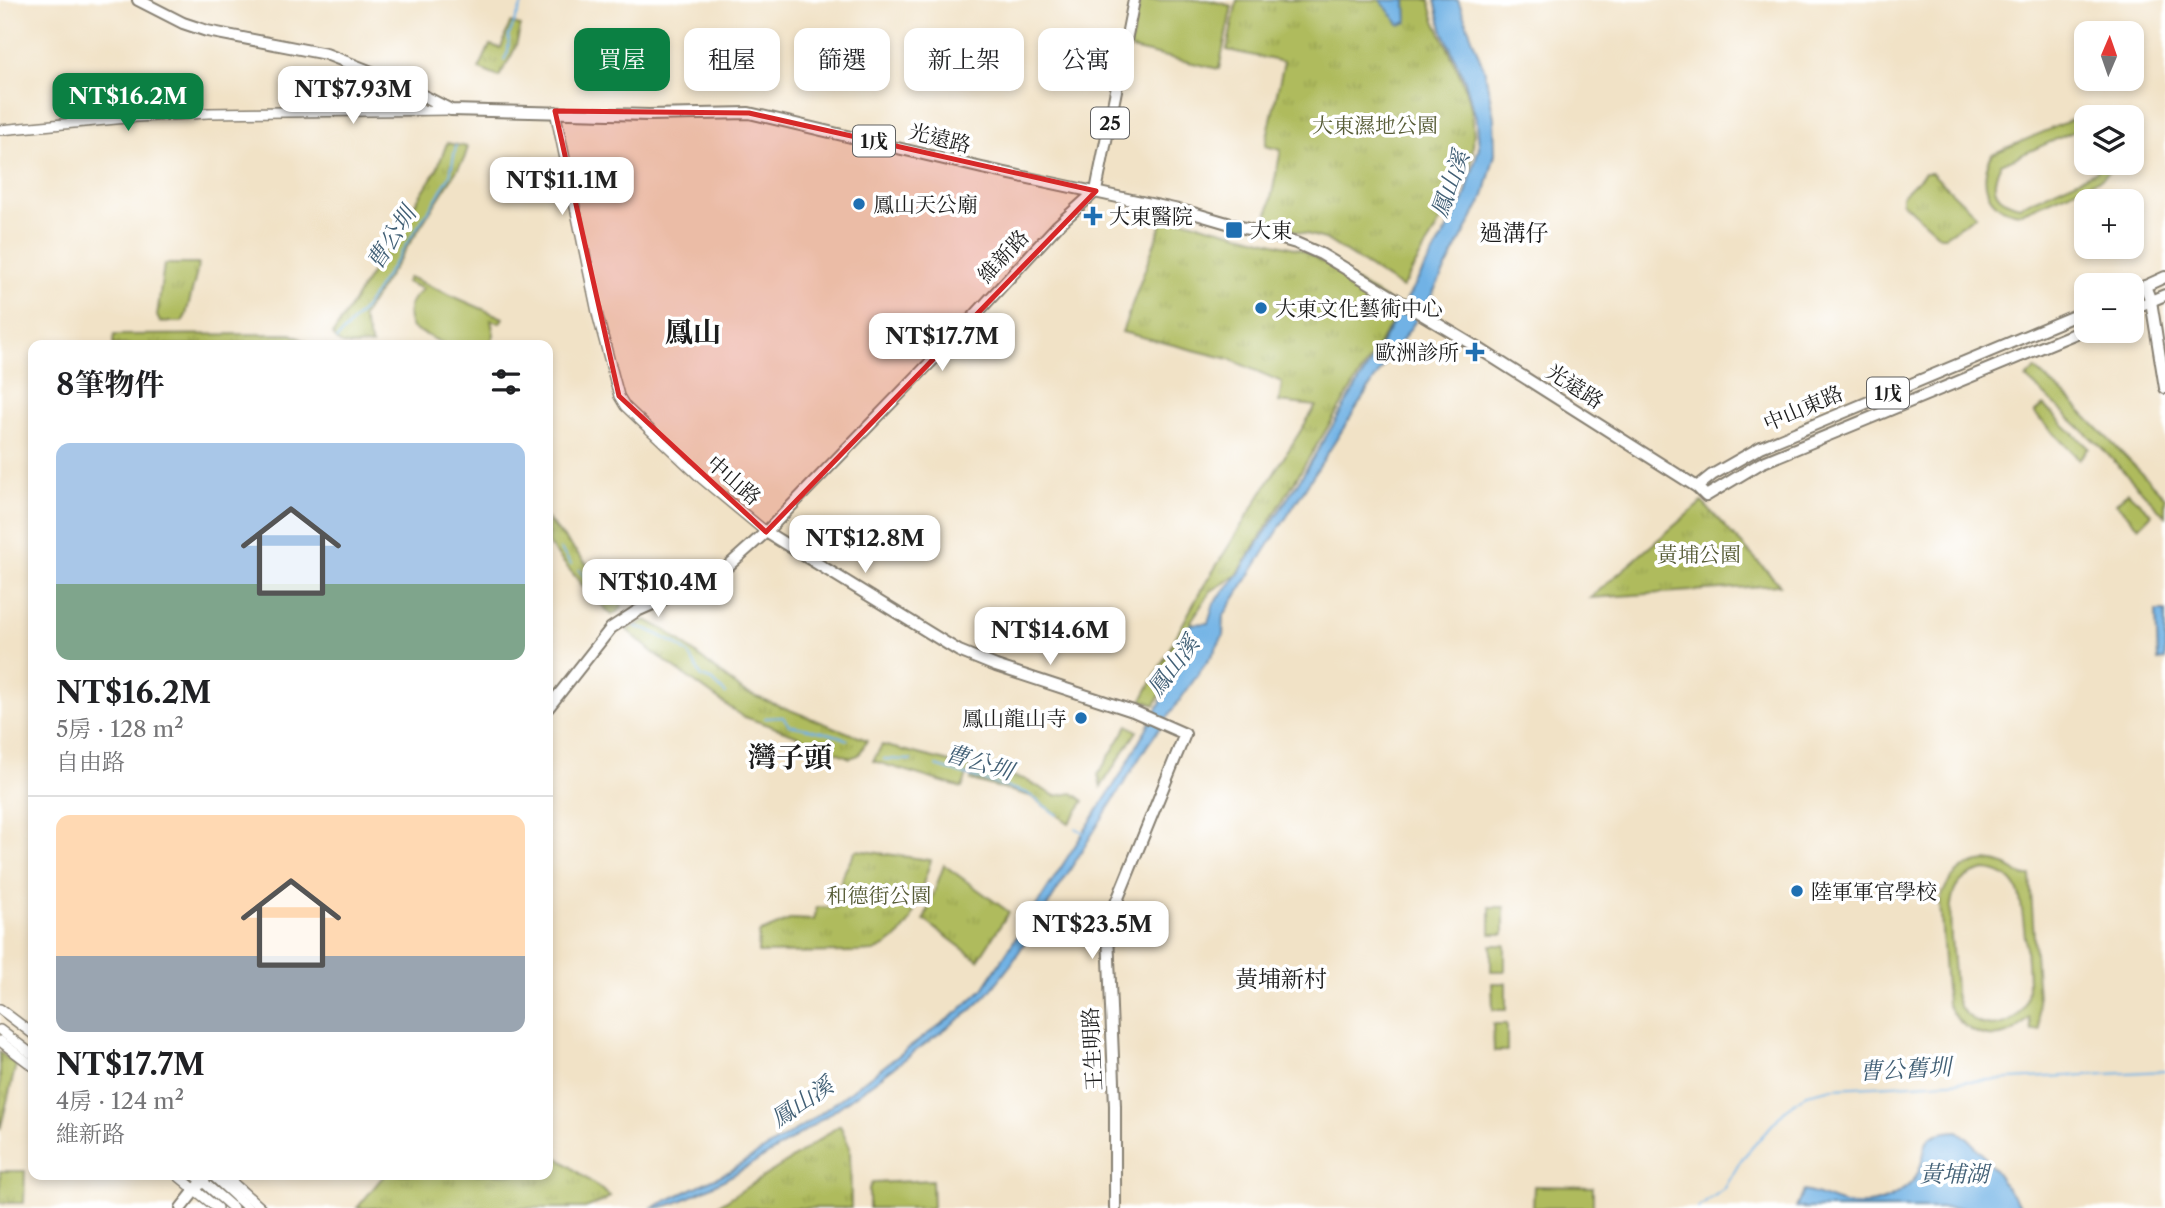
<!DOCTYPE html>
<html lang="zh-TW">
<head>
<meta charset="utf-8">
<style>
  body { margin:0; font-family:"Libre Caslon Text","Noto Serif TC",serif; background:#f2f2f2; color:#202124; height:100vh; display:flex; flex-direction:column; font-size:26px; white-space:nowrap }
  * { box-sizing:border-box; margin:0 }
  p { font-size:23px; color:#757577 }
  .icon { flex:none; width:38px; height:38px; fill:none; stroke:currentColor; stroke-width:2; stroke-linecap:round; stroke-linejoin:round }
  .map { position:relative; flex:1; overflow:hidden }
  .details { position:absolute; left:28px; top:340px; width:525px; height:840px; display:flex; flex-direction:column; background:#fff; border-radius:14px; box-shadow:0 4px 10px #0003 }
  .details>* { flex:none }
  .guide { position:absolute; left:574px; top:28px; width:665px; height:63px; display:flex; gap:14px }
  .needle { width:46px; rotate:2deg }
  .controls { position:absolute; left:2074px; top:21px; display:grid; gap:14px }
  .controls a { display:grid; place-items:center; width:70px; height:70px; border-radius:14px; background:#fff; box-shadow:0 4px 10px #0003; font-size:35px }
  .price { position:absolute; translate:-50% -60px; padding:0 16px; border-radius:14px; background:#fff; color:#222; font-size:23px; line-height:46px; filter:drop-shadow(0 2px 4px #0008) }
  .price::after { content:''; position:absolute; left:50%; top:42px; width:21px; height:16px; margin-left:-10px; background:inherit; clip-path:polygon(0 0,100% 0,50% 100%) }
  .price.on { background:#0b8043; color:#fff }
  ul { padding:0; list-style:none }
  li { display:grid; align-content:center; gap:14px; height:371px; padding:0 28px }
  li+li { border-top:2px solid #e0e0e0 }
  li span { display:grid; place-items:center; height:217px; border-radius:14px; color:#555 }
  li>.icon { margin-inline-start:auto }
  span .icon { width:126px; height:126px; fill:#fffc; stroke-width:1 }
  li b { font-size:30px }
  h2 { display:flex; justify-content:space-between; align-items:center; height:84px; padding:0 28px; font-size:30px }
  .pill { padding:0 24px; border-radius:14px; background:#fff; box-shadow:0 4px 10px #0003; font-size:24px; line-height:63px }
  .pill.on { background:#0b8043; color:#fff }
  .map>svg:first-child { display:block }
  .green { fill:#afbb5d; stroke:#666c3c; stroke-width:2; fill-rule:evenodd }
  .park { fill:url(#park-tufts); stroke:#666c3c; stroke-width:2 }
  .water { fill:#71b2e5; stroke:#466780; stroke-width:2 }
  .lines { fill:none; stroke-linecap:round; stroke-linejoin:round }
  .stream { stroke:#71b2e5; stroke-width:2 }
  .tertiary-casing { stroke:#867f71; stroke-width:12 }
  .secondary-casing { stroke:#867f71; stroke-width:14 }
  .primary-casing { stroke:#867f71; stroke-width:14 }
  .tertiary { stroke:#fff; stroke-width:9 }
  .secondary { stroke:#fff; stroke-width:10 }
  .primary { stroke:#fff; stroke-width:10 }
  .marked { fill:#d62828; fill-opacity:0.2; stroke:#d62828; stroke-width:5; stroke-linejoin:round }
  .poi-dot { fill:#1f6fb2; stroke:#fff; stroke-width:2.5 }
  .labels { text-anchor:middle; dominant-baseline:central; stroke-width:7; stroke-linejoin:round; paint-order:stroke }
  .shield { fill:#fff; stroke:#606060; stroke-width:2 }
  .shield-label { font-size:19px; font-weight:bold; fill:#1c1c1c }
  .park-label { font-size:21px; fill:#575c36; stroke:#fff }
  .street-label { font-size:21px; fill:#1c1c1c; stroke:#fff }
  .poi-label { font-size:21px; fill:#1c1c1c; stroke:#fff; text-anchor:start }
  .water-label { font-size:23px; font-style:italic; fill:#426076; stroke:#fff }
  .neighbourhood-label { font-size:23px; fill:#1c1c1c; stroke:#fff }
  .district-label { font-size:28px; font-weight:bold; fill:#1c1c1c; stroke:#fff }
</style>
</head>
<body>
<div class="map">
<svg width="2165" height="1208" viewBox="0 0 2165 1208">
  <defs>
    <pattern id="park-tufts" width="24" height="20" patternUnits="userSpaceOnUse" patternTransform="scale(1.75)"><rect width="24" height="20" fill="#afbb5d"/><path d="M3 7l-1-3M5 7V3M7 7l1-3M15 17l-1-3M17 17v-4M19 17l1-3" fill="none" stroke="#96a050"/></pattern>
  </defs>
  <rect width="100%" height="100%" fill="#fff"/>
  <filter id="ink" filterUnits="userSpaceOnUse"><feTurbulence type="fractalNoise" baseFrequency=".0143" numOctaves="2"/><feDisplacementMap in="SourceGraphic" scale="14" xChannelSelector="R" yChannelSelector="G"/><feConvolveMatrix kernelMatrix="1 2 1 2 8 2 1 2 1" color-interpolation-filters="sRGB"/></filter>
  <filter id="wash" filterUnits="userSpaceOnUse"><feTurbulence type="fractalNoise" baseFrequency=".00686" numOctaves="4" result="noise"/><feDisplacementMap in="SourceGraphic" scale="28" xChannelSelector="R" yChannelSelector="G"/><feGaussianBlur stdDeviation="1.57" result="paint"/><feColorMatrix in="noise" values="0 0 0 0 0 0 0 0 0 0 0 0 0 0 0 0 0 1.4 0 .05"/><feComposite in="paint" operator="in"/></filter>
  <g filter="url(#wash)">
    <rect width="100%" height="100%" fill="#f1e2c6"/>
    <g class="green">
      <path d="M1140 0H1208L1232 6 1219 69 1132 49 1130 46Z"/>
      <path d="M2074 119H2086V130H2077L2001 164C1989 187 1994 200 2020 206L2095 172 2106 163H2113L2110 171 2102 178 2021 213C1986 210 1978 182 1992 154Z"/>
      <path d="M409 277 503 318 500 323 491 320 494 335 490 344 446 345 412 328C404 312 409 300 423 289L406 282Z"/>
      <path d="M2035 369 2068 398 2165 497V516L2101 447 2026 378Z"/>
      <path d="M2043 405 2089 448 2079 459 2034 413Z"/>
      <path d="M2128 492 2152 514 2139 527 2116 503Z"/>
      <path d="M1986 861C2000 862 2011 866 2022 876H2030L2040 1030 2031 1031 2029 1018C2024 1023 2019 1028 2012 1032 1986 1045 1958 1027 1947 1004L1940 902C1946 879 1962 863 1986 861ZM1985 870C1999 871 2010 877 2017 889 2023 899 2030 983 2027 996 2024 1019 1997 1032 1977 1022 1965 1015 1957 1007 1955 993 1954 975 1953 957 1951 938 1950 906 1946 878 1985 870Z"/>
      <rect x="1490" y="907" width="14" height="27"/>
      <rect x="1491" y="945" width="14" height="26"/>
      <path d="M1492 983H1506V1010H1493Z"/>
      <path d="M1493 1024H1507V1051H1494Z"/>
      <path d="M932 1180 933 1208H869V1189L872 1183Z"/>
      <path d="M1534 1186 1593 1187V1208H1533Z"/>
    </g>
    <g class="park">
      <path d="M1237 0H1430C1431 16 1440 32 1447 46 1469 94 1481 118 1469 172L1402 288 1325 239 1266 223 1281 150 1265 146 1284 62 1227 50Z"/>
      <path d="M510 23 520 26C516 53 511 55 499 77L479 69 490 45 501 48Z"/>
      <path d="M447 143 468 147 464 159 362 317 372 345C358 345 338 350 333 334L437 169Z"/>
      <path d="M1925 173H1932L1976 215 1945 236H1940L1902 202V196Z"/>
      <path d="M1165 215 1302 250 1394 304 1388 311 1396 316 1237 575 1211 591 1191 621 1196 626 1179 644 1169 660V677L1155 705 1142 700 1200 592 1316 406 1279 402 1282 382 1229 359 1122 332Z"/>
      <path d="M164 264H199L186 315 182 322H160L157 316Z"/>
      <path d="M291 334 313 345H113L114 335Z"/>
      <path d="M1702 502 1780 585 1590 598Z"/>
      <path d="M548 520 622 604 621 609 612 615 584 587 548 544Z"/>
      <path d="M646 620 667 631 744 692 867 740 859 755 850 758 793 734 742 716 651 651 627 630Z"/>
      <path d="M1128 725 1137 731 1101 787 1098 775Z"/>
      <path d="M882 745 970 767 962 788 873 761Z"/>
      <path d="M975 768 1024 779 1055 796 1073 793 1084 801 1069 823 1030 796 971 780Z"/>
      <path d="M856 850 931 860 911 920 900 935 887 945 874 951 858 952 758 953 759 933 792 919 814 920 817 907 837 908 842 876Z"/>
      <path d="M944 865 1009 912 978 960 924 920Z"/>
      <path d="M0 1052 16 1065 0 1130Z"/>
      <path d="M840 1125 850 1148 851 1208H714L790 1160Z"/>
      <path d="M548 1150 610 1196 604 1201 585 1208H357L385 1174H548Z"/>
      <path d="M0 1171H25L24 1203H0Z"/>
    </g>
    <g class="water">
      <path d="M1380 0H1406L1407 22 1400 25Z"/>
      <path d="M1435 0H1458L1485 72 1494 117 1495 154 1484 196 1426 306 1373 382 1224 615 1223 636 1214 652 1147 746 1012 963 987 995 969 1012C883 1073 801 1142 706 1189 688 1197 671 1208 651 1208L730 1171 813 1119 960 1010 983 989 1123 771 1160 704 1170 677V660L1191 624 1208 623 1214 603 1238 575 1304 473 1356 387 1464 200 1479 147 1477 121 1464 78 1442 29Z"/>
      <path d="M2156 611H2165V660L2158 661Z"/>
      <path d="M1958 1131C1985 1150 2001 1183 2022 1208H1796L1803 1191C1825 1194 1835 1206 1860 1205 1879 1205 1907 1192 1916 1176 1932 1149 1913 1133 1958 1131Z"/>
    </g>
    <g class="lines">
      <g class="stream">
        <path d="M504 60 508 52 509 35 524 0"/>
        <path d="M337 339 364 309 434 202 450 175 456 146"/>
        <path d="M560 549 571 564"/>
        <path d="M579 570 602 596"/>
        <path d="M636 627 647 629 676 644 689 654 702 677 713 681 726 694"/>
        <path d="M765 718 783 717 789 725 832 734 848 740"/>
        <path d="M884 759 911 760"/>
        <path d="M936 766 1027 793 1057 815"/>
        <path d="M1076 828 1084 833"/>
        <path d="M1698 1208 1725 1188 1741 1160 1786 1109 1807 1094 1833 1088 2165 1071"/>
      </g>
    </g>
  </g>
  <g filter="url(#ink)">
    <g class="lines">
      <g class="tertiary-casing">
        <g id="tertiary">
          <path d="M555 111 598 317 619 396 625 406 701 478 766 532"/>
          <path d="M0 130 137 117 208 113 451 110"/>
          <path d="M0 1009 33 1034"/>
          <path d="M0 1030 33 1055"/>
          <path d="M0 1041 33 1066"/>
          <path d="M176 1174 217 1208"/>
          <path d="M194 1174 233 1208"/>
          <path d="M211 1174 248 1208"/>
          <path d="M223 1174 261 1208"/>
        </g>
      </g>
      <g class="secondary-casing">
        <g id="secondary">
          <path d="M766 532 959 651 996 666 1133 711 1185 734 1116 903 1108 934 1115 1106V1208"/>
          <path d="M548 708 611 628 637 611 718 575 766 532 954 338 1057 226 1096 191"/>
          <path d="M181 1208 208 1174"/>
        </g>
      </g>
      <g class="primary-casing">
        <g id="primary">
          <path d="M138 0 183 23 207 31 326 54 397 82 451 110 649 115 749 113 982 168 1193 213 1296 243 1321 254 1478 348 1697 487 1706 496 1761 463 2086 329"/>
          <path d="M1096 191 1134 0"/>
          <path d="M2145 286 2151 301 2165 388"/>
          <path d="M2132 292 2165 277"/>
          <path d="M2132 309 2165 295"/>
          <path d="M1697 487 1712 475 1761 447 2086 311"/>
        </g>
      </g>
      <use href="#tertiary" class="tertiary"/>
      <use href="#secondary" class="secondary"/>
      <use href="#primary" class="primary"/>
    </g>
  </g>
  <path class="marked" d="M555 111 749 113 1096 191 766 532 619 396Z"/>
  <g class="poi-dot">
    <circle cx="859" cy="204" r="7"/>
    <path d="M1089.5 205.5h7v7h7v7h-7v7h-7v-7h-7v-7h7z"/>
    <rect x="1225" y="221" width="18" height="18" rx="3.5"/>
    <circle cx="1261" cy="308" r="7"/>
    <path d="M1471.5 341.5h7v7h7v7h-7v7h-7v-7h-7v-7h7z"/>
    <circle cx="1081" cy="718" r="7"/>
    <circle cx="1797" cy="891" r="7"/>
  </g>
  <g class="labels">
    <g class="shield">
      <rect x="1091" y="107.5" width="38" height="31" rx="5"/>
      <rect x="853" y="125.5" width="42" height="31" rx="5"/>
      <rect x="1867" y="377.5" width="42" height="31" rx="5"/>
    </g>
    <g class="shield-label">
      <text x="1110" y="123">25</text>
      <text x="874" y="141">1戊</text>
      <text x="1888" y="393">1戊</text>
    </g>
    <g class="park-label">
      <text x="1375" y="125">大東濕地公園</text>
      <text x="1699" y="554">黃埔公園</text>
      <text x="879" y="895">和德街公園</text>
    </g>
    <g class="street-label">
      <text transform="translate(940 138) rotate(14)">光遠路</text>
      <text transform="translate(1003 256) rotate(-47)">維新路</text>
      <text transform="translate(1575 386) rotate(33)">光遠路</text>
      <text transform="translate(1803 408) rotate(-23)">中山東路</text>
      <text transform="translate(734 480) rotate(41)">中山路</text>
      <text transform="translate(1092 1049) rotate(-93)">王生明路</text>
    </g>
    <g class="poi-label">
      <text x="873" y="204">鳳山天公廟</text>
      <text x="1109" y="216">大東醫院</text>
      <text x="1250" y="230">大東</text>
      <text x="1275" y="308">大東文化藝術中心</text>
      <text x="1459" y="352" text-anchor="end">歐洲診所</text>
      <text x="1067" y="718" text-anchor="end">鳳山龍山寺</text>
      <text x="1811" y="891">陸軍軍官學校</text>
    </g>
    <g class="water-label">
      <text transform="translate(1450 184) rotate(-70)">鳳山溪</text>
      <text transform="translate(391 238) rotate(-57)">曹公圳</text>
      <text transform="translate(1173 666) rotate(-53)">鳳山溪</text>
      <text transform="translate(979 762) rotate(17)">曹公圳</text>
      <text transform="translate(1905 1069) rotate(-3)">曹公舊圳</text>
      <text transform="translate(802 1102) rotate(-34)">鳳山溪</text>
      <text x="1954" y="1174">黃埔湖</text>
    </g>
    <g class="neighbourhood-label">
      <text x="1514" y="233">過溝仔</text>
      <text x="1281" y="979">黃埔新村</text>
    </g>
    <g class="district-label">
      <text x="693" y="332">鳳山</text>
      <text x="790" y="757">灣子頭</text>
    </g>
  </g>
</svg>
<div class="controls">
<a><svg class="needle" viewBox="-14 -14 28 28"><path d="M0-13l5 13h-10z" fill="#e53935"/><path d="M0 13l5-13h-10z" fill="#757577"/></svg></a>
<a><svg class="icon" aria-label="layers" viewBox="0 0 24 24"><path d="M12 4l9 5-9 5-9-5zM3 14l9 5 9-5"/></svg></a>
<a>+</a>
<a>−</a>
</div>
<b class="price" style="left:353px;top:126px">NT$7.93M</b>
<b class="price on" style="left:128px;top:133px">NT$16.2M</b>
<b class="price" style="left:562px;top:217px">NT$11.1M</b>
<b class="price" style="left:942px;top:373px">NT$17.7M</b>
<b class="price" style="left:865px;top:575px">NT$12.8M</b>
<b class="price" style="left:658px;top:619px">NT$10.4M</b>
<b class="price" style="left:1050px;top:667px">NT$14.6M</b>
<b class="price" style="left:1092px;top:961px">NT$23.5M</b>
<div class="guide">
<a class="pill on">買屋</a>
<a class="pill">租屋</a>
<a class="pill">篩選</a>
<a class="pill">新上架</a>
<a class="pill">公寓</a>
</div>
<section class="details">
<h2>8筆物件<svg class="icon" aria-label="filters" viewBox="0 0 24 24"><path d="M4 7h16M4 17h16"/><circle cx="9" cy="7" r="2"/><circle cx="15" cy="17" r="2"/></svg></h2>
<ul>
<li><span style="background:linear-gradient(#a9c7e8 65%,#7fa58c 0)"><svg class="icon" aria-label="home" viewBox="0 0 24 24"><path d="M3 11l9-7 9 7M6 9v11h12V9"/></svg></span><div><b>NT$16.2M</b><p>5房 · 128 m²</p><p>自由路</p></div></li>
<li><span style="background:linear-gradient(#ffd9b3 65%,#9aa5b1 0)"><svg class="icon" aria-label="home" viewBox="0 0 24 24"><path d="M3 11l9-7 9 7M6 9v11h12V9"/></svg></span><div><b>NT$17.7M</b><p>4房 · 124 m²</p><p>維新路</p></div></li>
</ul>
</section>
</div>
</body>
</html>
